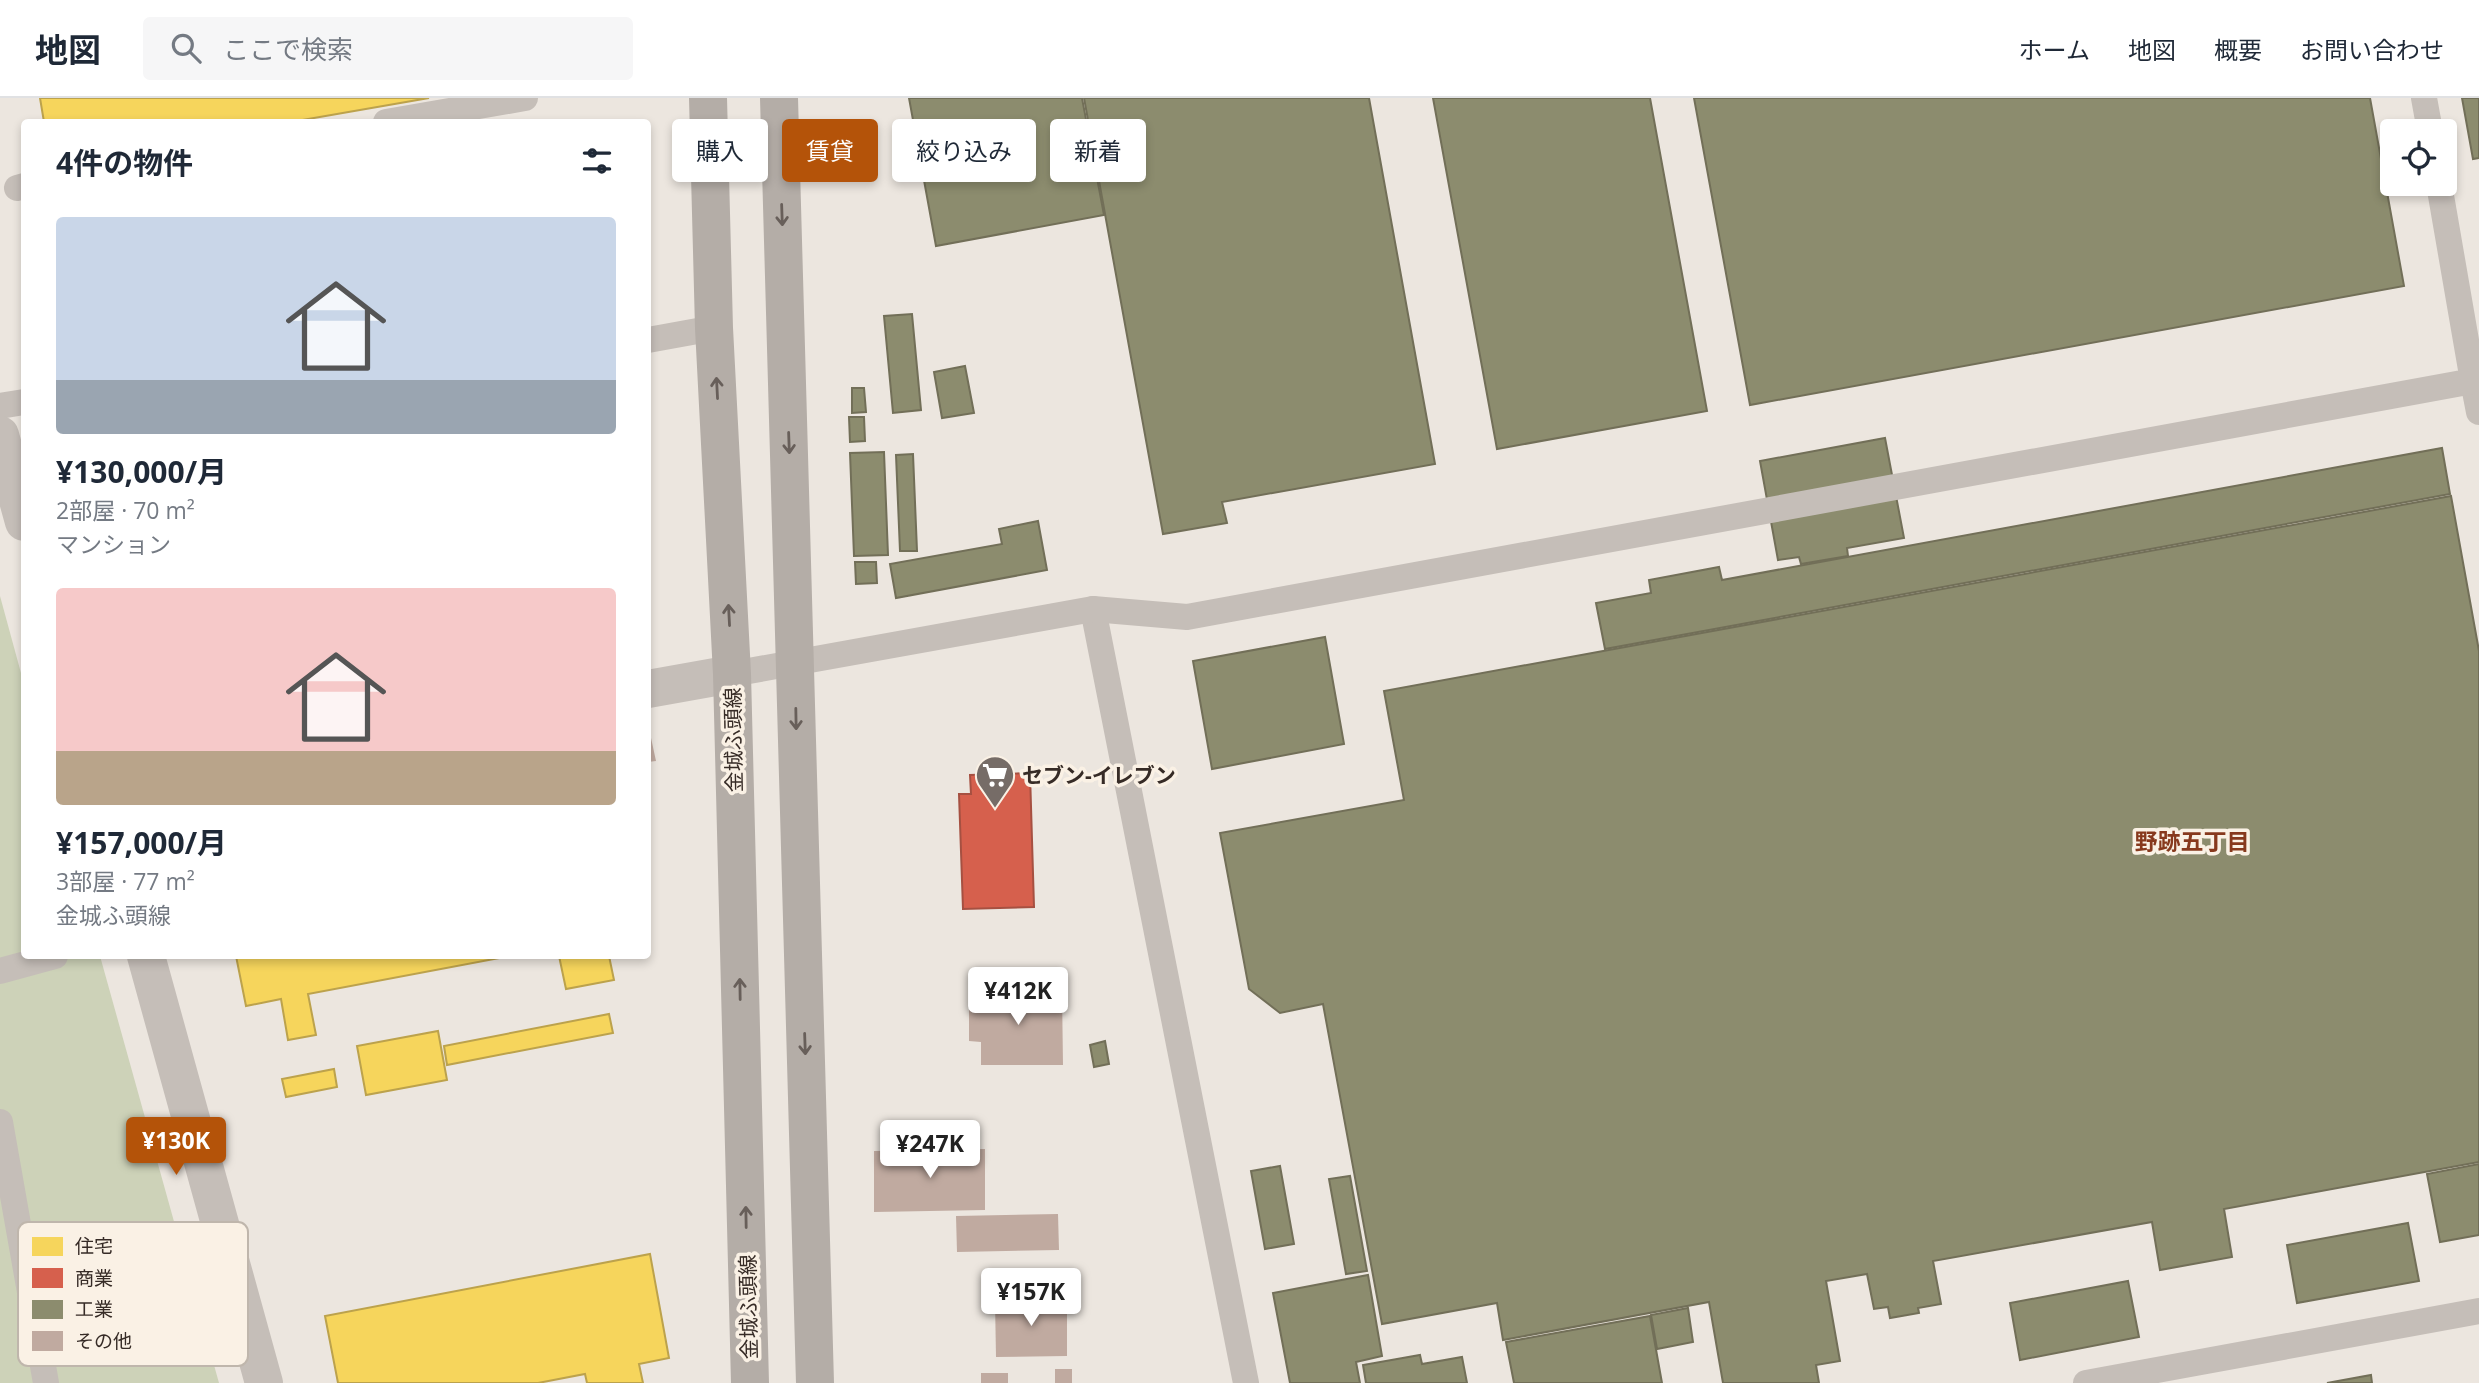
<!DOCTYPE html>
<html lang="ja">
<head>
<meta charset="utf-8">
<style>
  body { margin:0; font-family:"Open Sans","Noto Sans JP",sans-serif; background:#f6f6f7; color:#1f2937; height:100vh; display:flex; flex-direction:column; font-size:26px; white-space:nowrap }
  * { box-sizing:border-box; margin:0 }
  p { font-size:23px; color:#747a83 }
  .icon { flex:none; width:38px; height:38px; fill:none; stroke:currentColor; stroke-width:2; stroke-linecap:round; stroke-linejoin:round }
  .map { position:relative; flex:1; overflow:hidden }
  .side { position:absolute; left:21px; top:21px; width:630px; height:840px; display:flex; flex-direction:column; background:#fff; border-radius:7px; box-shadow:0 4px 10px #0003 }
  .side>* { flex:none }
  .guide { position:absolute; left:672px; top:21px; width:665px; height:63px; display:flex; gap:14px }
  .fabs { position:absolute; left:2380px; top:21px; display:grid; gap:14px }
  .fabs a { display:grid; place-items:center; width:77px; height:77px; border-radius:7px; background:#fff; box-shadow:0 4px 10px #0003; font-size:35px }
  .price { position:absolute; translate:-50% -60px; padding:0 16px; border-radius:7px; background:#fff; color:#222; font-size:23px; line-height:46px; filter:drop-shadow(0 2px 4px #0008) }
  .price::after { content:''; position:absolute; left:50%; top:42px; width:21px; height:16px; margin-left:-10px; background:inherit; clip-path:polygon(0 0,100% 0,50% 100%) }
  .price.on { background:#b45309; color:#fff }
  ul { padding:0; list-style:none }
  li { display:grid; align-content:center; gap:14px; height:371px; padding:0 35px }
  li span { display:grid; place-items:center; height:217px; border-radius:7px; color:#555 }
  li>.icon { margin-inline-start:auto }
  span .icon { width:126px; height:126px; fill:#fffc; stroke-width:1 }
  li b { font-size:30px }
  h2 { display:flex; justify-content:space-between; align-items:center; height:84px; padding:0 35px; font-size:30px }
  .pill { padding:0 24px; border-radius:7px; background:#fff; box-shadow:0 4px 10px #0003; font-size:24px; line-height:63px }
  .pill.on { background:#b45309; color:#fff }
  header { display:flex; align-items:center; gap:42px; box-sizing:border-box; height:98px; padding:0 35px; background:#fff; border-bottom:2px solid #e0e1e3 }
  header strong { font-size:33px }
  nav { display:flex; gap:38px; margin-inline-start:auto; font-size:24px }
  .search { width:490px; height:63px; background:#f6f6f7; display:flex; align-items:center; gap:18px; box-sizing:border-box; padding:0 24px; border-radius:7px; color:#747a83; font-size:26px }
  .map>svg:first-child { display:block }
  .green { fill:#cdd2b8 }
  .homes { fill:#f6d55c; stroke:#bca24c; stroke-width:2 }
  .shops { fill:#d6604d; stroke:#a65041; stroke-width:2 }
  .industry { fill:#8c8c6e; stroke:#726f58; stroke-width:2 }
  .building { fill:#c0aaa0 }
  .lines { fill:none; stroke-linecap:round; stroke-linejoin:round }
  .service { stroke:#c5beb8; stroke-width:26 }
  .minor { stroke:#c5beb8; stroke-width:38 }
  .tertiary { stroke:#c5beb8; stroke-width:38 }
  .primary { stroke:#b4ada7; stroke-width:38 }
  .oneway { stroke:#685f5a }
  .labels { text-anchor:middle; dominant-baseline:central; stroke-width:7; stroke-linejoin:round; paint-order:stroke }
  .street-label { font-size:21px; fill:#362b26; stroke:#faf1e5 }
  .poi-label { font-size:21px; font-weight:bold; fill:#362b26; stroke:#faf1e5; text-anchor:start }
  .neighbourhood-label { font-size:23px; font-weight:bold; fill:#87391d; stroke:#faf1e5 }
  .key { fill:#faf1e5; stroke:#bfb6ac; stroke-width:2 }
  .key-label { font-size:19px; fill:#362b26 }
</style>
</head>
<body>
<header>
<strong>地図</strong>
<div class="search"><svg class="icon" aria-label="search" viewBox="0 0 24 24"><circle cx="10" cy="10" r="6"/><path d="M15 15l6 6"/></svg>ここで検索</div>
<nav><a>ホーム</a><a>地図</a><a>概要</a><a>お問い合わせ</a></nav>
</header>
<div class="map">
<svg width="2479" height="1285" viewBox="0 0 2479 1285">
  <rect width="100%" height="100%" fill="#ece6df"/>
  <path class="green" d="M0 498 24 586V858H100L219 1285H0Z"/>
  <g class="homes">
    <path d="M40 0H429L291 24H44Z"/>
    <path d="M236 858H510L308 896 316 937 288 942 281 901 246 908Z"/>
    <path d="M559 858H609L614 882 566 891Z"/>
    <path d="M609 916 613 935 447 967 444 948Z"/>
    <path d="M438 933 447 982 366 997 357 948Z"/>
    <path d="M334 971 337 989 286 999 282 981Z"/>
    <path d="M650 1156 669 1260 639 1266 643 1285H587L585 1276 538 1285H338L325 1218Z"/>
  </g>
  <path class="shops" d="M1030 675 1034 809 963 811 959 696H971L970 677Z"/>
  <g class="industry">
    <path d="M909 0H1082L1104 117 936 148Z"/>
    <path d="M1084 0H1369L1435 366 1222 404 1227 425 1163 436Z"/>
    <path d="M1433 0H1650L1707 313 1497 351Z"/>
    <path d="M1694 0H2370L2404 188 1750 307Z"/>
    <path d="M2462 0H2479V60L2473 61Z"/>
    <path d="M912 216 921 312 893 315 884 218Z"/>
    <path d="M965 268 974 315 942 320 934 274Z"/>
    <path d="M852 290H864L866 314 852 315Z"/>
    <path d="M849 319H864L865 343 850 344Z"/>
    <path d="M1885 340 1904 440 1847 450 1848 458 1801 466 1799 459 1778 462 1760 363Z"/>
    <path d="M2442 350 2450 396 1605 551 1596 505 1651 495 1649 482 1719 469 1722 482Z"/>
    <path d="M884 354 888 457 854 458 850 355Z"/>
    <path d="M913 356 917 453H900L896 357Z"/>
    <path d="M2451 398 2479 553V1064L2224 1111 2232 1159 2160 1172 2152 1124 1933 1163 1941 1206 1918 1210 1919 1215 1890 1220 1888 1209 1874 1211 1867 1176 1826 1183 1840 1263 1816 1267 1819 1285H1723L1709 1204 1503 1242 1497 1205 1382 1226 1323 906 1280 915 1249 891 1220 735 1404 702 1384 593Z"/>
    <path d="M1038 423 1047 472 896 500 890 466 1002 446 999 431Z"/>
    <path d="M855 464H876L877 485 856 486Z"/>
    <path d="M1325 539 1344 646 1212 671 1193 563Z"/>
    <path d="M1105 943 1109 966 1094 969 1090 947Z"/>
    <path d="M2479 1066V1137L2440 1144 2427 1076Z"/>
    <path d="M1280 1068 1294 1146 1265 1151 1251 1073Z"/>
    <path d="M1350 1078 1367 1173 1346 1176 1329 1081Z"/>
    <path d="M2408 1125 2419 1183 2297 1205 2287 1147Z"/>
    <path d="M1368 1177 1382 1258 1356 1264 1360 1285H1290L1273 1195Z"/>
    <path d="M2128 1183 2139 1239 2020 1262 2010 1205Z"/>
    <path d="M1688 1210 1693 1244 1657 1251 1651 1217Z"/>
    <path d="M1650 1218 1662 1285H1514L1506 1244Z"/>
    <path d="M1420 1257 1422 1266 1462 1259 1467 1285H1366L1363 1267Z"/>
    <path d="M2371 1277 2372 1285H2327Z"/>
  </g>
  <g class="building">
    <path d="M648 626 656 663 648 664Z"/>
    <path d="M1062 893 1063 967H981V944L969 943V895Z"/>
    <path d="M985 1051V1112L874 1114V1053Z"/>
    <path d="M1058 1116 1059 1152 957 1154 956 1118Z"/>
    <path d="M1067 1202V1258L996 1259 995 1203Z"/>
    <rect x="1055" y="1271" width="17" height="14"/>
    <rect x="981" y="1275" width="27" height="10"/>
  </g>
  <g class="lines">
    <g class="service">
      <path d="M2424 0 2430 33"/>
      <path d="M386 24 525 0"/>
      <path d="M17 90 24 88"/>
      <path d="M648 242 714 230"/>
      <path d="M2473 283 2479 314"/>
      <path d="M0 308 24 304"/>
      <path d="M1093 511 1246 1285"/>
      <path d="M732 576 1093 511 1187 519 2473 283 2439 86"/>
      <path d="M0 873 55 858"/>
      <path d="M0 1024 46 1285"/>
      <path d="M2086 1285 2479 1213"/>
    </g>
    <path class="minor" d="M648 591 732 576"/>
    <g class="tertiary">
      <path d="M0 337 24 424"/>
      <path d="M146 858 264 1285"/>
    </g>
    <g class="primary">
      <path d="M708 0 714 230 732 576 750 1285"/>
      <path d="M779 0 815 1285"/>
    </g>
  </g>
  <defs><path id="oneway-shaft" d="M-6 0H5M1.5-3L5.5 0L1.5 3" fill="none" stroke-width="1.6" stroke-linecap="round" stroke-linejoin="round" transform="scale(1.75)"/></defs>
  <g class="oneway">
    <use href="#oneway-shaft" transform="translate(782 117) rotate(88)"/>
    <use href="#oneway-shaft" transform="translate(717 290) rotate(-93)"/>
    <use href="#oneway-shaft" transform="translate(789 345) rotate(88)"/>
    <use href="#oneway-shaft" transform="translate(729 517) rotate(-93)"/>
    <use href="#oneway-shaft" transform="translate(796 621) rotate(89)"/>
    <use href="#oneway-shaft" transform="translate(740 891) rotate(-91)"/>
    <use href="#oneway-shaft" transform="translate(805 946) rotate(88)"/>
    <use href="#oneway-shaft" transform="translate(746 1119) rotate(-91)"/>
  </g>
  <defs>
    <g id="supermarket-pin" transform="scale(2.0125)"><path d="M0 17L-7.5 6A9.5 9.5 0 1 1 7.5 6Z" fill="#766c67" stroke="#faf1e5"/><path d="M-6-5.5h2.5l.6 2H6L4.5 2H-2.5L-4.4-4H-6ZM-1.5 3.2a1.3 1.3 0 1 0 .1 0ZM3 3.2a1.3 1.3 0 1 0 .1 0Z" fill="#fff"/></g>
  </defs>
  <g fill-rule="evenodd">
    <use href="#supermarket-pin" x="995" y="677"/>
  </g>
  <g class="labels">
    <g class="street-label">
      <text transform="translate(733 642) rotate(-91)">金城ふ頭線</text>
      <text transform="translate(748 1209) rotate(-91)">金城ふ頭線</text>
    </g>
    <g class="poi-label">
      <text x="1022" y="677">セブン-イレブン</text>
    </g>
    <g class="neighbourhood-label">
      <text x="2192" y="743">野跡五丁目</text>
    </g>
  </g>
  <rect x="18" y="1124" width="230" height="144" rx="10" class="key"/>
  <rect x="32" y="1139" width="31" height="19" fill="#f6d55c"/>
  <rect x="32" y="1170" width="31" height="20" fill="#d6604d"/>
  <rect x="32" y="1202" width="31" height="19" fill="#8c8c6e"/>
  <rect x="32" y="1233" width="31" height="20" fill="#c0aaa0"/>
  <g class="key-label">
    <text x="75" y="1155">住宅</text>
    <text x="75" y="1187">商業</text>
    <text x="75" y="1218">工業</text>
    <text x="75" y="1250">その他</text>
  </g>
</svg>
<div class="fabs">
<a><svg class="icon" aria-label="locate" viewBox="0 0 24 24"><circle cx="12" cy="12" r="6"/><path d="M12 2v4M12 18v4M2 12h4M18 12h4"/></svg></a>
</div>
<b class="price" style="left:1018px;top:929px">¥412K</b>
<b class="price on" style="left:176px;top:1079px">¥130K</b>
<b class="price" style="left:930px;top:1082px">¥247K</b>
<b class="price" style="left:1031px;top:1230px">¥157K</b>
<div class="guide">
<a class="pill">購入</a>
<a class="pill on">賃貸</a>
<a class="pill">絞り込み</a>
<a class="pill">新着</a>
</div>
<section class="side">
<h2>4件の物件<svg class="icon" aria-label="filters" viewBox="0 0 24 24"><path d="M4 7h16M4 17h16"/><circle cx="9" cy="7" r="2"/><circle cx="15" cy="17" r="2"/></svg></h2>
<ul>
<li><span style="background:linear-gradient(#c9d6e8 75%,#9aa5b1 0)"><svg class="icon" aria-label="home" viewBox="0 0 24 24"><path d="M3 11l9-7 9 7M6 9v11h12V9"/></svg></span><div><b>¥130,000/月</b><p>2部屋 · 70 m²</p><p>マンション</p></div></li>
<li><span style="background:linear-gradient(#f6c9c9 75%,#b9a48a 0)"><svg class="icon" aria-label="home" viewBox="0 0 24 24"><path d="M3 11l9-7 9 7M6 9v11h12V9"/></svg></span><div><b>¥157,000/月</b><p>3部屋 · 77 m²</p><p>金城ふ頭線</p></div></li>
</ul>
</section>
</div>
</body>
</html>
